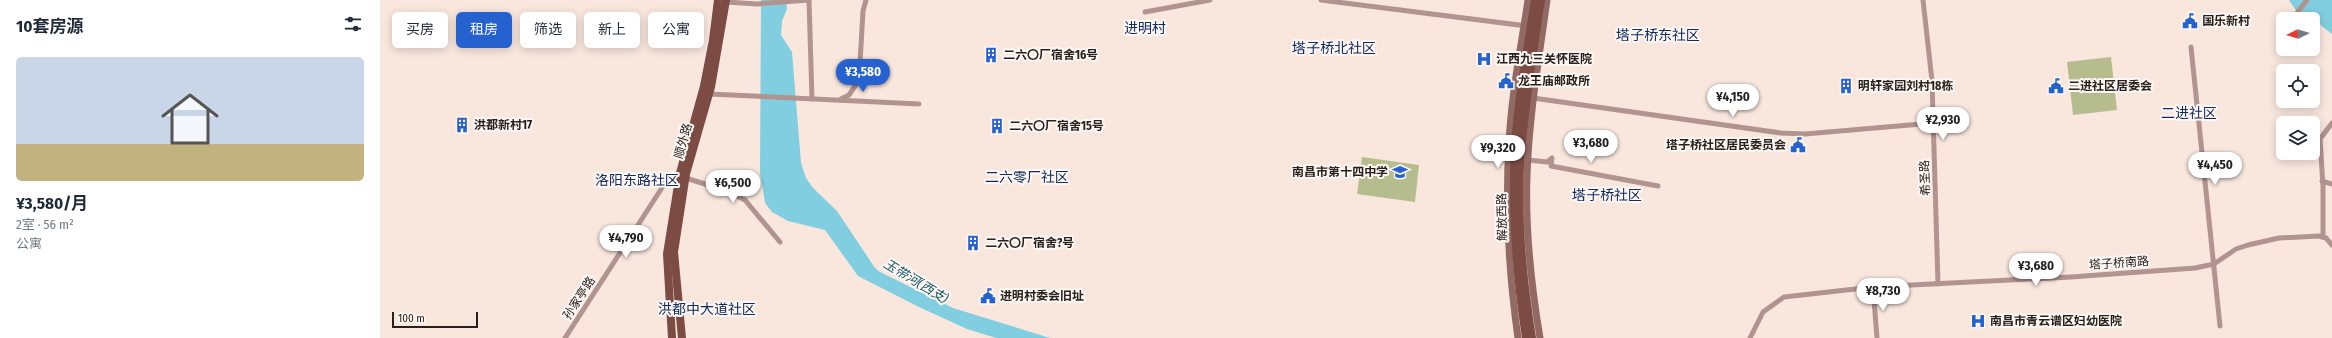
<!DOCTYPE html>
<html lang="zh">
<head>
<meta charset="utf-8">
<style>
  body { margin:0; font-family:"Fira Sans Condensed","Noto Sans SC",sans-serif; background:#f6f6f7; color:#1f2937; height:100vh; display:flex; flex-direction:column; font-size:15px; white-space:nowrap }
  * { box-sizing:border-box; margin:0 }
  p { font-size:13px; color:#747a83 }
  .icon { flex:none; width:22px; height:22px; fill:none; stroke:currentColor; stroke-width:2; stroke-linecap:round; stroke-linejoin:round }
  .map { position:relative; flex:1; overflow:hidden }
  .sheet { display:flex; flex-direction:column; background:#fff; width:380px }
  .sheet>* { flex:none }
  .top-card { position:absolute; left:12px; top:12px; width:380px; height:36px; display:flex; gap:8px }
  .needle { width:26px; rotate:265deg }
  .fabs { position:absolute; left:1896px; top:12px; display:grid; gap:8px }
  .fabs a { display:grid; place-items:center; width:44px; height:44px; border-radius:6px; background:#fff; box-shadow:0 2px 10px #0003; font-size:20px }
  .scale { position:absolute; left:12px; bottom:10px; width:86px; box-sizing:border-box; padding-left:4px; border:2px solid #27211d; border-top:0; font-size:11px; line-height:14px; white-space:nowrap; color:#27211d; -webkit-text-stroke:3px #fef7f3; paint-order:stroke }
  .price { position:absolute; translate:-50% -34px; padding:0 9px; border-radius:14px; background:#fff; color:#222; font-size:13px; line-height:26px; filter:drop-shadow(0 1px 2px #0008) }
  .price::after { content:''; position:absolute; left:50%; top:24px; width:12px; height:9px; margin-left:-6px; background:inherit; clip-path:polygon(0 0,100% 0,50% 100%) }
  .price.selected { background:#2562cf; color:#fff }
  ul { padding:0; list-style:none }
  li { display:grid; align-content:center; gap:8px; height:212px; padding:0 16px }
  li span { display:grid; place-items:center; height:124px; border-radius:6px; color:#555 }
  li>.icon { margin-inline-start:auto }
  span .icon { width:72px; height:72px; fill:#fffc; stroke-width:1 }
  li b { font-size:17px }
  h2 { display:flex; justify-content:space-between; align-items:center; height:48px; padding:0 16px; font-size:17px }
  .chip { padding:0 14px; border-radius:6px; background:#fff; box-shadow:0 2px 10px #0003; font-size:14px; line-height:36px }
  .chip.selected { background:#2562cf; color:#fff }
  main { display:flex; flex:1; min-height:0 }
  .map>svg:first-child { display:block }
  .green { fill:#b5bd8e }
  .water { fill:#80cedf }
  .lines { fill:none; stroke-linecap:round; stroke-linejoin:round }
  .street { stroke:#b1938f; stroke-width:5 }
  .secondary { stroke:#936963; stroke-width:7 }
  .primary { stroke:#7c4b44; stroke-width:8 }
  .labels { text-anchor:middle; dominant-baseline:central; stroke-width:4; stroke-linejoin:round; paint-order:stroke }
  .poi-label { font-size:12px; font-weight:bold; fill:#27211d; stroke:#fef7f3; text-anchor:start }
  .street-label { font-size:12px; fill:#27211d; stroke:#fef7f3 }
  .water-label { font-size:13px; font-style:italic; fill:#175965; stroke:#fef7f3 }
  .quarter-label { font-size:14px; fill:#0e2c60; stroke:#fef7f3 }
</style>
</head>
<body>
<main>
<section class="sheet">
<h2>10套房源<svg class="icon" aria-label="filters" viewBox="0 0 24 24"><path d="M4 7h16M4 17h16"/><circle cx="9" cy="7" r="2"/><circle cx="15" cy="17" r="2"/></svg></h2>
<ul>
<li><span style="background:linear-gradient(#c9d6e8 70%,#c2b280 0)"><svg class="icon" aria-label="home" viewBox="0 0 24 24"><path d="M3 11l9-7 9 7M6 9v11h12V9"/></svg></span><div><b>¥3,580/月</b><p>2室 · 56 m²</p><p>公寓</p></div></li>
</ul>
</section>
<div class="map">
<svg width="1952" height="338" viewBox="0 0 1952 338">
  <rect width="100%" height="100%" fill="#f9e7dd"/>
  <g class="green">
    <path d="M1731 57 1737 110 1693 115 1687 62Z"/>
    <path d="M982 157 1039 165 1035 202 977 194Z"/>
  </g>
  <g class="water">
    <path d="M381 0H406L407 9 402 21 401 35 412 52 421 163 426 178 433 188 457 211 495 268 500 272 573 308 670 338H616L587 329 539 307 478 276 445 230 408 221 392 212 385 203 380 172Z"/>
    <path d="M1909 0H1952V34L1933 19 1920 16Z"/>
  </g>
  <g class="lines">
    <g class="street">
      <path d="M429 0 432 99"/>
      <path d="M941 0 1147 26"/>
      <path d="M1543 0 1552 81 1558 284"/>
      <path d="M346 2 377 4 429 0"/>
      <path d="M765 12 830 0"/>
      <path d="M1913 18 1927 0"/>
      <path d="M1811 47 1840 326"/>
      <path d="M329 94 539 104"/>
      <path d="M1153 98 1401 133 1425 134 1553 123"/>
      <path d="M461 99 469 95 479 80 483 11 486 0"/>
      <path d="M1148 160 1167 162 1172 158 1171 166 1278 186"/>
      <path d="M306 174 309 179 344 190 365 200 400 242"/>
      <path d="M1942 181 1952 184"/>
      <path d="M1943 237V186L1940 139 1952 123"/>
      <path d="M1493 287 1497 338"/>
      <path d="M185 338 287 180 300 173"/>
      <path d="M1370 338 1383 312 1404 297 1493 287 1691 277 1815 268 1834 264 1856 249 1868 245 1899 238 1939 236 1946 238 1952 245"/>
    </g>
    <g class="secondary">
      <path d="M1138 338C1129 274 1125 209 1129 144 1131 96 1141 48 1148 0"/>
      <path d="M1160 338C1151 284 1145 230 1147 175 1149 116 1159 58 1167 0"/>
    </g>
    <g class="primary">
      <path d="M292 338 287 254 300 173 324 86 333 40 338 0"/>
      <path d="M302 338 294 252 306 174 331 87 346 0"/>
      <path d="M1146 338C1138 285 1133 232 1134 178 1134 118 1146 59 1155 0"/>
      <path d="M1152 338C1142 276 1136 213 1141 151 1146 100 1153 50 1161 0"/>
    </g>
  </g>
  <defs>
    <g id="civic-bare" transform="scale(1.2)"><path d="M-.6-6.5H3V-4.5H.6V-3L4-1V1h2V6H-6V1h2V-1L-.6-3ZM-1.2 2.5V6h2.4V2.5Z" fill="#2562cf" stroke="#fef7f3" stroke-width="2.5" paint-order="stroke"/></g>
    <g id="building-bare" transform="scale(1.2)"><path d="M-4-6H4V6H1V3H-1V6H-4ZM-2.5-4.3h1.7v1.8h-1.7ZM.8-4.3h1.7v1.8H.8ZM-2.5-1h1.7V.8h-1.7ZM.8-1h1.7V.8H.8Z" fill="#2562cf" stroke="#fef7f3" stroke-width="2.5" paint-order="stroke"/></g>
    <g id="hospital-bare" transform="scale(1.2)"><path d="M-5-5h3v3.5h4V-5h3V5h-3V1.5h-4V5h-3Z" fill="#2562cf" stroke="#fef7f3" stroke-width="2.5" paint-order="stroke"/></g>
    <g id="school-bare" transform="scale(1.2)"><path d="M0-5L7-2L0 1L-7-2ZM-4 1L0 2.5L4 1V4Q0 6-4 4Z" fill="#2562cf" stroke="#fef7f3" stroke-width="2.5" paint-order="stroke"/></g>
  </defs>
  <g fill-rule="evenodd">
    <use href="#civic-bare" x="1810" y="21"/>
    <use href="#building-bare" x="611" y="55"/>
    <use href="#hospital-bare" x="1104" y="59"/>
    <use href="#civic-bare" x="1126" y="81"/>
    <use href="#building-bare" x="1466" y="86"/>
    <use href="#civic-bare" x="1676" y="86"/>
    <use href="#building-bare" x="82" y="125"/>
    <use href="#building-bare" x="617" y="126"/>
    <use href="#civic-bare" x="1418" y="145"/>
    <use href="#school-bare" x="1020" y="172"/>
    <use href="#building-bare" x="593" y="243"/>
    <use href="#civic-bare" x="608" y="296"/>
    <use href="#hospital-bare" x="1598" y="321"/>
  </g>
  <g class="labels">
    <g class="poi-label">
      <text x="1822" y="21">国乐新村</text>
      <text x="623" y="55">二六〇厂宿舍16号</text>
      <text x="1116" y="59">江西九三关怀医院</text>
      <text x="1138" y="81">龙王庙邮政所</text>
      <text x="1478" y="86">明轩家园刘村18栋</text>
      <text x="1688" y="86">二进社区居委会</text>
      <text x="94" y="125">洪都新村17</text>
      <text x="629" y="126">二六〇厂宿舍15号</text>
      <text x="1406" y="145" text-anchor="end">塔子桥社区居民委员会</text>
      <text x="1008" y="172" text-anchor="end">南昌市第十四中学</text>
      <text x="605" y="243">二六〇厂宿舍?号</text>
      <text x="620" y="296">进明村委会旧址</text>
      <text x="1610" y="321">南昌市青云谱区妇幼医院</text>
    </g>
    <g class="street-label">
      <text transform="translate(303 141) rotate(-74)">顺外路</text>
      <text transform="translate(1545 178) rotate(-92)">希圣路</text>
      <text transform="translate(1122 217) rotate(-91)">解放西路</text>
      <text transform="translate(1739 263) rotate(-4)">塔子桥南路</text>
      <text transform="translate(199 298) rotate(-57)">孙家亭路</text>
    </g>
    <g class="water-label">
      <text transform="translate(536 281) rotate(31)">玉带河(西支)</text>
    </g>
    <g class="quarter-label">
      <text x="765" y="28">进明村</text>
      <text x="1278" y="35">塔子桥东社区</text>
      <text x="954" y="48">塔子桥北社区</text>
      <text x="1809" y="113">二进社区</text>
      <text x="647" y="177">二六零厂社区</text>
      <text x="257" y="180">洛阳东路社区</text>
      <text x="1227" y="195">塔子桥社区</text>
      <text x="327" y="309">洪都中大道社区</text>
    </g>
  </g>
</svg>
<div class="fabs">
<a><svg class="needle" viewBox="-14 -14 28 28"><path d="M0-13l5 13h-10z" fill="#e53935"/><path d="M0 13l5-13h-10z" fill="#747a83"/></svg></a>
<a><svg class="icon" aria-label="locate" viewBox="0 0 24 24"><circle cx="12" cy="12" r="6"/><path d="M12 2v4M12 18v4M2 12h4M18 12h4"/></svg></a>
<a><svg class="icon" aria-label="layers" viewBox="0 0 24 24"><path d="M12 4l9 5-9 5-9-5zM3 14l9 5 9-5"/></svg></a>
</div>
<div class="scale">100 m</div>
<b class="price selected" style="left:483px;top:93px">¥3,580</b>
<b class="price" style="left:1353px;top:118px">¥4,150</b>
<b class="price" style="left:1563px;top:141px">¥2,930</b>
<b class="price" style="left:1211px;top:164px">¥3,680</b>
<b class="price" style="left:1118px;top:169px">¥9,320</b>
<b class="price" style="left:1835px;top:186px">¥4,450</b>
<b class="price" style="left:353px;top:204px">¥6,500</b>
<b class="price" style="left:246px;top:259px">¥4,790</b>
<b class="price" style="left:1656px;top:287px">¥3,680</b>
<b class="price" style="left:1503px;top:312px">¥8,730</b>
<div class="top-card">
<a class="chip">买房</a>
<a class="chip selected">租房</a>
<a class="chip">筛选</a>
<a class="chip">新上</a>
<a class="chip">公寓</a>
</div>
</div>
</main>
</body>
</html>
